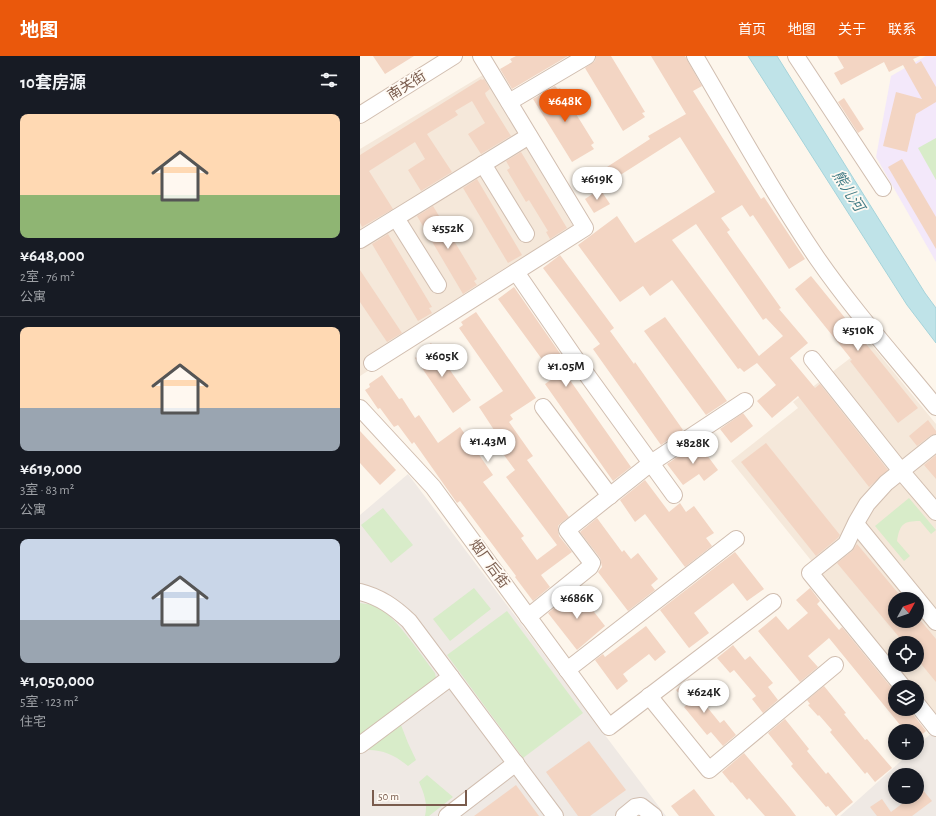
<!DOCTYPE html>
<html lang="zh">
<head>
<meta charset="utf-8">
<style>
  body { margin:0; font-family:"Alegreya Sans","Noto Sans SC",sans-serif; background:#20242c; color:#f1f3f6; height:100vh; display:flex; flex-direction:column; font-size:15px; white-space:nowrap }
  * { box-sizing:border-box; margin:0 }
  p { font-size:13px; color:#9ea1a6 }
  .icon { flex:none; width:22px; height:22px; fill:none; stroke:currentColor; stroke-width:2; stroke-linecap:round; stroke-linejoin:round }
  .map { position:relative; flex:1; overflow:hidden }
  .drawer { display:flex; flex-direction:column; background:#171b24; width:360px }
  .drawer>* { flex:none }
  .needle { width:26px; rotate:50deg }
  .tools { position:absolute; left:528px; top:536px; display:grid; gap:8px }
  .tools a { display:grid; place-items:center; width:36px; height:36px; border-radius:50%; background:#171b24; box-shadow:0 2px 6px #0003; font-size:20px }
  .scale { position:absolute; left:12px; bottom:10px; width:95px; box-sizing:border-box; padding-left:4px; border:2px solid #7a5c4d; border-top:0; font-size:11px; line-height:14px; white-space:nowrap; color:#7a5c4d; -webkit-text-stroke:3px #fffaf3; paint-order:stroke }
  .price { position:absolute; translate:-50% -34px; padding:0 9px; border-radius:14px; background:#fff; color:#222; font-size:13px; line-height:26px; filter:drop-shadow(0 1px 2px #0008) }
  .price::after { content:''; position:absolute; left:50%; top:24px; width:12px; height:9px; margin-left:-6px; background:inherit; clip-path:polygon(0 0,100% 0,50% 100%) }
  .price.on { background:#ea580c; color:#fff }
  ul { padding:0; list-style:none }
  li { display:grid; align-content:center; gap:8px; height:212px; padding:0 20px }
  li+li { border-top:1px solid #363941 }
  li span { display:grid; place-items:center; height:124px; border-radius:8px; color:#555 }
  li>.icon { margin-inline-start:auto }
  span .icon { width:72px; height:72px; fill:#fffc; stroke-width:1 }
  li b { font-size:17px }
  h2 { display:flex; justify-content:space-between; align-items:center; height:48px; padding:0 20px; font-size:17px }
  header { display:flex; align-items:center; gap:24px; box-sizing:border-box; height:56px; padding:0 20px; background:#ea580c; color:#fff }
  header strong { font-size:19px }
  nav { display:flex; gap:22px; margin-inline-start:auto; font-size:14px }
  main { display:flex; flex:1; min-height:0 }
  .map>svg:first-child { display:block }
  .residential { fill:#f5e8da; fill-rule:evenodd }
  .industrial { fill:#efe9e4; fill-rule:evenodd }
  .education { fill:#f3e8fa }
  .green { fill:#d8ecc9 }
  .water { fill:#bfe3e8; stroke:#a5d3da }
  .building { fill:#f3d5c3; fill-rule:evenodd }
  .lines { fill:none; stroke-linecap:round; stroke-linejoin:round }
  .minor-casing { stroke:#d1beb0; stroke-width:18 }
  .minor { stroke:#fff; stroke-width:16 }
  .labels { text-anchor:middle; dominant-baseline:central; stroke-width:3.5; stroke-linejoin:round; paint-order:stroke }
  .street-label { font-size:14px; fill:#7a5c4d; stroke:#fffaf3 }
  .water-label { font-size:15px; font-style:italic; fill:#437c86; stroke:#fffaf3 }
</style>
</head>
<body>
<header>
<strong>地图</strong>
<nav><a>首页</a><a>地图</a><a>关于</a><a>联系</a></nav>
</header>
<main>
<section class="drawer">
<h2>10套房源<svg class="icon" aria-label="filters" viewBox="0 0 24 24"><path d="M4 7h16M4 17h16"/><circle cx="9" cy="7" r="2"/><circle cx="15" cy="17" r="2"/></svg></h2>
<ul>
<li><span style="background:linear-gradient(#ffd9b3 65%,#8fb573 0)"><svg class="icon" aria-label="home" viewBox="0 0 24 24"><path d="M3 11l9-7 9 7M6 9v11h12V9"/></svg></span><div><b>¥648,000</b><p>2室 · 76 m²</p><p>公寓</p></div></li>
<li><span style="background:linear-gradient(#ffd9b3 65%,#9aa5b1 0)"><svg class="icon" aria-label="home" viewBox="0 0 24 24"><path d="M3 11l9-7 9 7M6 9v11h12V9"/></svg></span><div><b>¥619,000</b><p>3室 · 83 m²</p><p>公寓</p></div></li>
<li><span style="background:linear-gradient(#c9d6e8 65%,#9aa5b1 0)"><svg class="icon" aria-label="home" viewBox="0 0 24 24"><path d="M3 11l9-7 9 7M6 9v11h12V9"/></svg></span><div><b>¥1,050,000</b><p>5室 · 123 m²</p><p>住宅</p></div></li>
</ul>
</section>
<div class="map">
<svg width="576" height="760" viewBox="0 0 576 760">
  <rect width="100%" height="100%" fill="#fdf6ec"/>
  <g class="residential">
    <path d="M123 19 219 180 0 320V93Z"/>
    <path d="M510 287 576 368V660L557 637V631H553L371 405 438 352 433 346ZM535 543H557V565H535ZM535 587H557V609H535Z"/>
  </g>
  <g class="industrial">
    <path d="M48 418 306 760H0V459Z"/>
    <path d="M576 673V760H480L550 697H557V690ZM535 719H557V741H535Z"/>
  </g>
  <path class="education" d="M566 0H576V206L516 101 531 20Z"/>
  <g class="green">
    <path d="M576 82V124L558 92Z"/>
    <path d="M549 442 576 474 571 478 560 465C543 465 540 468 537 485L550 500 544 505 515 470Z"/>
    <path d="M23 452 53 489 31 507 1 469Z"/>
    <path d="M114 532 131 553 90 585 73 563Z"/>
    <path d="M0 547C6 548 12 548 18 551 36 561 62 600 75 617L76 622 75 627 0 683Z"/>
    <path d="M147 555 223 657 163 702 87 599Z"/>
    <path d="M37 667 41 669 48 687 56 704 48 710C35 699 22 693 5 694Z"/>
    <path d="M67 719 93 741 69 760H65C68 748 64 737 59 726Z"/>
  </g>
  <path class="water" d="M388 0H417L565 237 576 252V287L547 249Z"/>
  <g class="building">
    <path d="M13 0H54L25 18Z"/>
    <path d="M156 0H208L152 33 140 13 152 6 150 3Z"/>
    <path d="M236 0H251L285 56 282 57 285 61 263 75 225 12 235 5Z"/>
    <path d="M291 0H325L342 30 333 35 401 143 404 141 445 203 429 213 393 159 390 161 382 149 361 162 370 174 367 176 421 252 419 253 448 287 430 302 455 332 460 328 528 414 509 431 438 340 412 362 397 345 416 329 397 307 384 316 380 312 378 313 312 224 290 240 283 230 260 246 218 189 257 160 275 187 355 136 320 81 254 123 247 111 290 83 288 80 326 58ZM336 168 403 264 406 262 423 280 399 300 312 184Z"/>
    <path d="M477 0H560L553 3 556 8 561 5 576 31V46L556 58 547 96 523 90 536 36 562 43 543 9 529 16 524 6 481 29 474 17 484 12Z"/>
    <path d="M121 23 122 24 124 23 130 33 125 37 126 40 151 80 121 98 108 78 125 67 112 45 95 55 98 59 67 78 92 116 61 135 48 114 65 103 55 86 9 115 33 153 2 171 0 167V99Z"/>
    <path d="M195 30 198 33 200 32 234 87 231 89 234 93 212 106 173 43Z"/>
    <path d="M484 42 504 73 498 77 478 46Z"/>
    <path d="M161 96 207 172 190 183 186 176 188 175 169 144 166 146 147 114 150 112 146 105Z"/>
    <path d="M542 103 576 161V193L528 111Z"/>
    <path d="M117 123 162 199 148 207 103 132Z"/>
    <path d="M240 133 250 148 234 157 225 143Z"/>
    <path d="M73 150 117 223 114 225 117 229 103 238 57 160Z"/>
    <path d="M28 178 72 251 69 252 72 257 58 265 12 188Z"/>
    <path d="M200 199 254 272 250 275 274 308 275 306 323 374 301 389 233 293 240 288 183 212Z"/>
    <path d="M0 214 42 277 27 286 0 246Z"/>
    <path d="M451 220 558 352 538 367 490 305 492 304 435 233Z"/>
    <path d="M154 231 206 306 200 310 271 411 253 425 185 328 195 321 138 243Z"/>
    <path d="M116 256 176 342 150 359 153 363 149 366 173 400 167 404 209 461 201 467 198 470V475L199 480 212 496 181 519 190 531 173 545 155 521 156 520 100 445 97 447 54 386 52 388 38 369 34 371 20 352 18 353 5 334 10 331 9 328 22 319 39 343 42 342 55 362 59 359 78 387 100 371 133 419 123 426 164 480 161 482 177 504 197 489 146 421 155 414 130 380 136 377 119 351 143 335 99 272 103 269 101 266Z"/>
    <path d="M305 261 367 345 346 359 284 275Z"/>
    <path d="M71 287 111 344 93 357 55 302 58 299 57 297Z"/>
    <path d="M383 357 393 370 371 387 360 373Z"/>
    <path d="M568 364 576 375V378L570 380 557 390 549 380Z"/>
    <path d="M0 375 36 414 20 429 0 407Z"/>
    <path d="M338 387 358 414 344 425 339 418 323 429 307 408Z"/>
    <path d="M406 387 480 479 478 482 456 500 381 406Z"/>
    <path d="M576 399V423L564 409Z"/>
    <path d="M285 424 309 456 320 447 326 456 334 450 354 477 346 482 352 490 325 511 285 458 275 466 260 444Z"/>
    <path d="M237 462 262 496 264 494 271 503 278 497 298 523 291 529 295 534 268 555 238 516 242 511 240 502 220 476Z"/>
    <path d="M497 488 543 543H535V565H561L576 583V626L557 603V587H544L477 507 492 495Z"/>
    <path d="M375 496 404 533 387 545 373 527 334 557 349 577 329 592 300 554Z"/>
    <path d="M450 532 460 545 457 548 479 574 482 571 535 636V653H549L566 675 557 683V675H545L469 582 448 600 458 611 440 626 398 575 416 560 428 574 448 557 436 544Z"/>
    <path d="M217 534 245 570 217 594 188 557Z"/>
    <path d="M286 570 306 596 295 605 289 598 263 618 268 625 257 634 235 604 243 598 245 601Z"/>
    <path d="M373 589 385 604 390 600 413 627 408 631 418 644 403 657 392 643 396 640 374 614 370 617 357 602Z"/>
    <path d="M329 623 341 637 338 640 360 667 364 664 376 679 363 690 351 676 347 679 324 651 328 648 316 634Z"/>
    <path d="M464 630 486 657 484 658 505 684 507 683 532 712 515 726 507 716 505 718 470 676 472 674 459 659 458 660 448 649 450 648 447 644Z"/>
    <path d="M425 663 449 693 447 695 466 718 468 716 493 746 476 760 468 750 466 751 431 710 433 708 408 677Z"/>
    <path d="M229 685 266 734 230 760H218L186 716Z"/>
    <path d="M384 697 430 752 436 760H405L389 742 387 744 372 726 371 727 362 716Z"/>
    <path d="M156 729 179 760H114Z"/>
    <path d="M334 733 355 760H319L311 750Z"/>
    <path d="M562 733 572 745 552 760H517L510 751 522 743 531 756 551 741H557V737Z"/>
  </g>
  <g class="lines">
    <g class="minor-casing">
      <g id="minor">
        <path d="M335 0C375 68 413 137 457 202 493 254 536 302 576 351"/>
        <path d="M436 0 523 132"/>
        <path d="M149 46 227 0"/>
        <path d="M0 59 94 0"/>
        <path d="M123 108 166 178"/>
        <path d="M36 162 78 229"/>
        <path d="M0 184 169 80"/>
        <path d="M156 216 222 312 314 439"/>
        <path d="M452 303 541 415 576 456"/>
        <path d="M12 307 225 172 121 0"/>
        <path d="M183 351 250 440"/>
        <path d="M0 352 73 431 249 671 413 546"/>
        <path d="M496 468 576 566"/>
        <path d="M0 536C20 541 34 551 49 565L195 760"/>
        <path d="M168 561 230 511 232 507 207 474 291 407 385 345"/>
        <path d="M207 614 376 483"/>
        <path d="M543 631 450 517 486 488 497 465 507 448 526 427 576 387"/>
        <path d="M289 640 349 714 475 609"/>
        <path d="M557 648 576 672"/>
        <path d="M0 689 91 621"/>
        <path d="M87 760 156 707"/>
        <path d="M264 760 275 751 281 750 294 760"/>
      </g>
    </g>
    <use href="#minor" class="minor"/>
  </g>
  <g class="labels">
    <g class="street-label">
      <text transform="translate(47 30) rotate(-32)">南关街</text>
      <text transform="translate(129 508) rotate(54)">烟厂后街</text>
    </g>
    <g class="water-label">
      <text transform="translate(488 135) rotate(57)">熊儿河</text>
    </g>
  </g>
</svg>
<div class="tools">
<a><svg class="needle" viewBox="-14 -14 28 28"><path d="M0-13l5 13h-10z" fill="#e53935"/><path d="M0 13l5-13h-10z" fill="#9ea1a6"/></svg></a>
<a><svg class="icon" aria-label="locate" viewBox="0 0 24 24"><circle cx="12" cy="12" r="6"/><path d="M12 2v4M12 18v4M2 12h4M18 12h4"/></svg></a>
<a><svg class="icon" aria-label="layers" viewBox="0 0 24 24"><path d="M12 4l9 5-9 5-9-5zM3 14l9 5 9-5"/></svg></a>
<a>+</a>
<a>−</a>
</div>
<div class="scale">50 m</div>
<b class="price on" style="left:205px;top:67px">¥648K</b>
<b class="price" style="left:237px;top:145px">¥619K</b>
<b class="price" style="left:88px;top:194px">¥552K</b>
<b class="price" style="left:498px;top:296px">¥510K</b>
<b class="price" style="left:82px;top:322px">¥605K</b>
<b class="price" style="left:206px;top:332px">¥1.05M</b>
<b class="price" style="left:128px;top:407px">¥1.43M</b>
<b class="price" style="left:333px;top:409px">¥828K</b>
<b class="price" style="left:217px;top:564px">¥686K</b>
<b class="price" style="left:344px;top:658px">¥624K</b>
</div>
</main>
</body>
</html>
